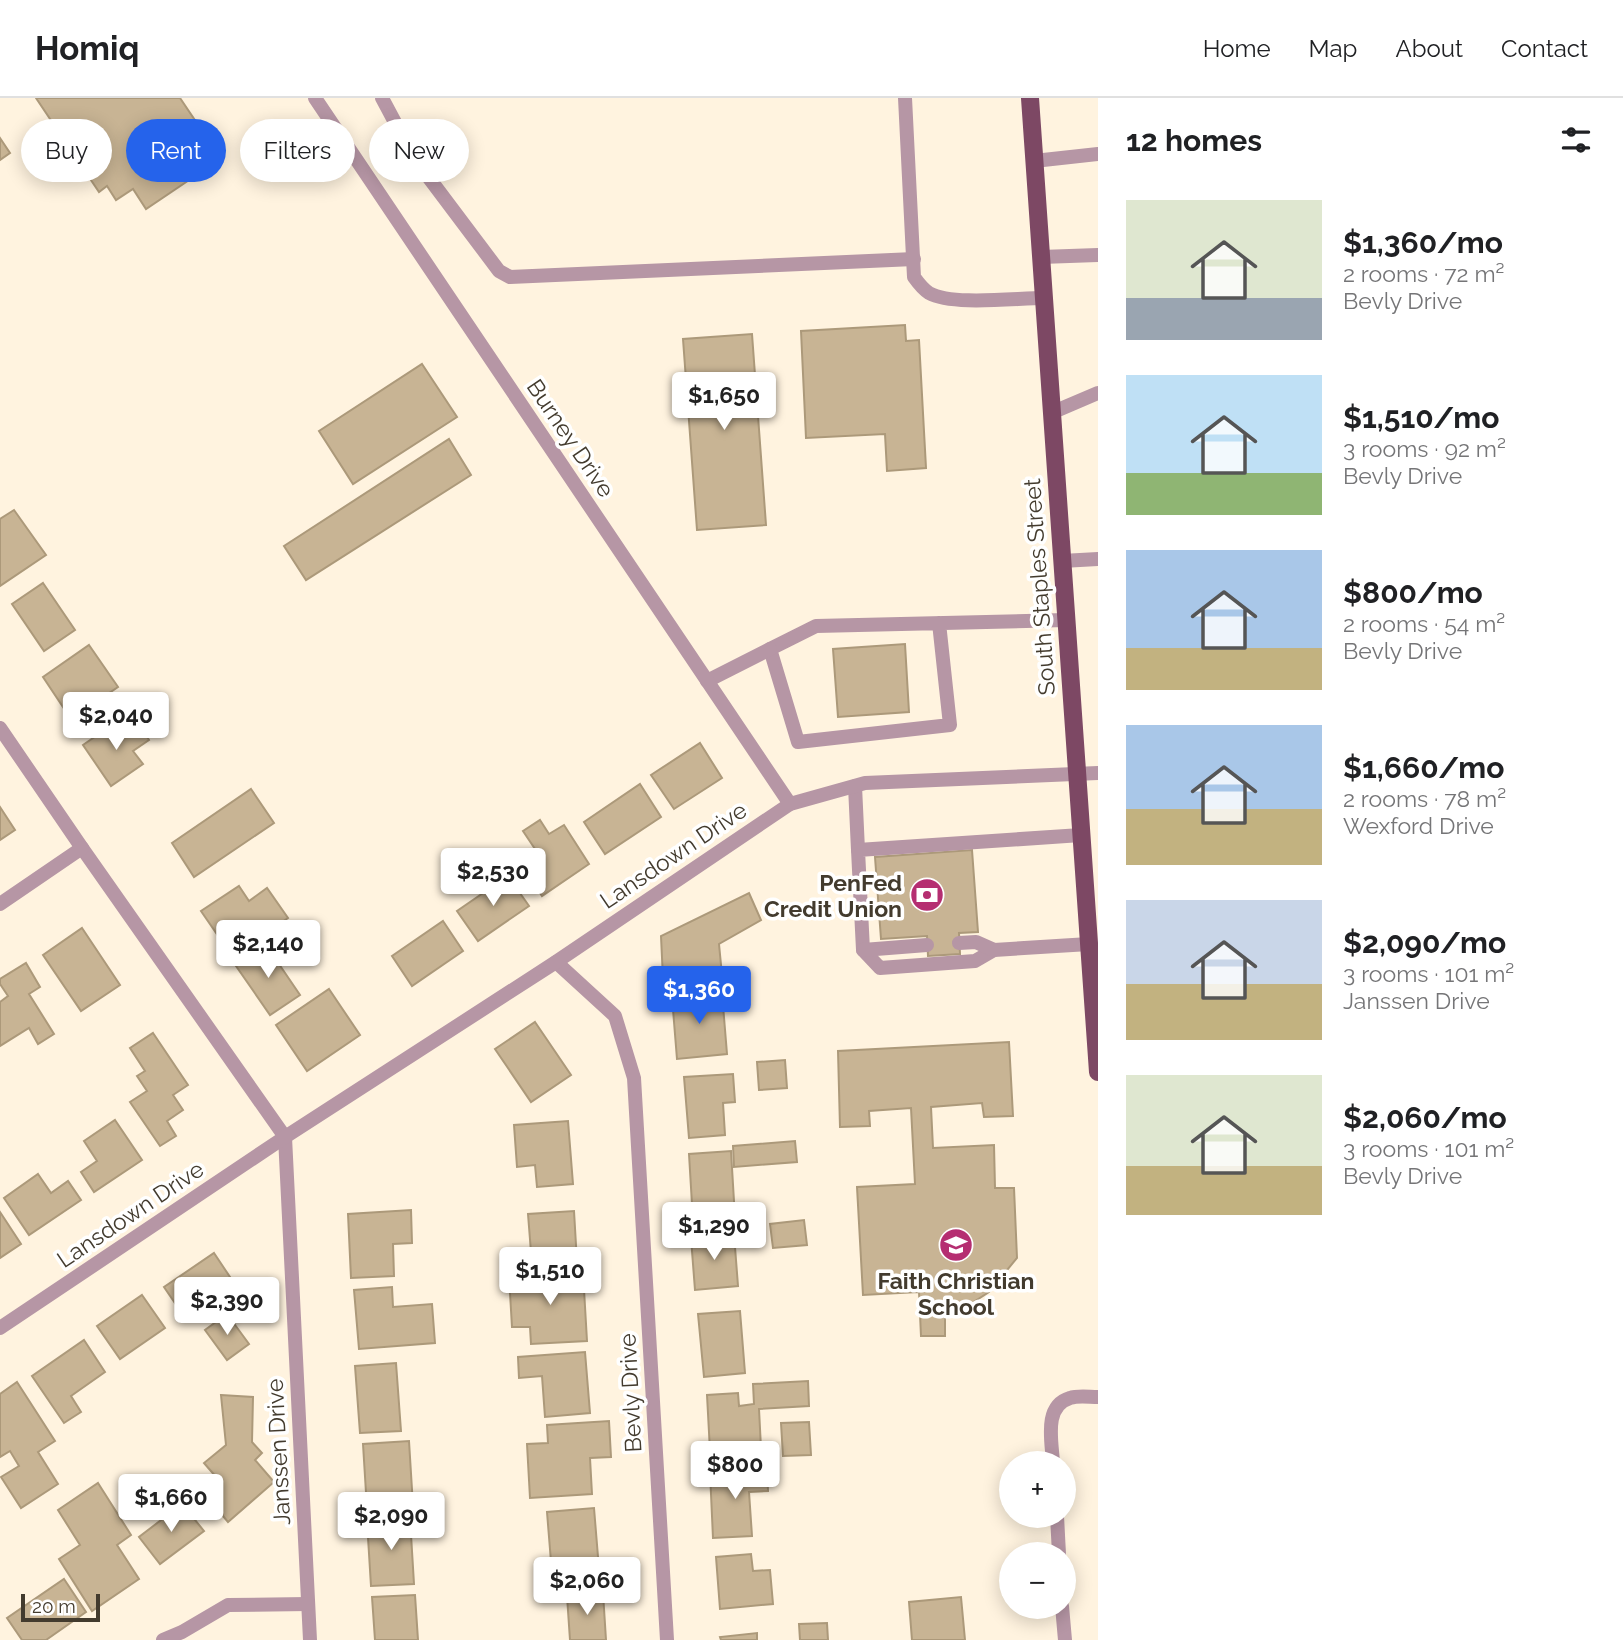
<!DOCTYPE html>
<html lang="en">
<head>
<meta charset="utf-8">
<style>
  body { margin:0; font-family:Raleway,sans-serif; background:#f2f2f2; color:#202124; height:100vh; display:flex; flex-direction:column; font-size:26px; white-space:nowrap }
  * { box-sizing:border-box; margin:0 }
  p { font-size:23px; color:#757577 }
  .icon { flex:none; width:38px; height:38px; fill:none; stroke:currentColor; stroke-width:2; stroke-linecap:round; stroke-linejoin:round }
  .map { position:relative; flex:1; overflow:hidden }
  .details { display:flex; flex-direction:column; background:#fff; width:525px }
  .details>* { flex:none }
  .guide { position:absolute; left:21px; top:21px; width:665px; height:63px; display:flex; gap:14px }
  .buttons { position:absolute; left:999px; top:1353px; display:grid; gap:14px }
  .buttons a { display:grid; place-items:center; width:77px; height:77px; border-radius:50%; background:#fff; box-shadow:0 4px 18px #0003; font-size:35px }
  .scale { position:absolute; left:21px; bottom:18px; width:79px; box-sizing:border-box; padding-left:7px; border:4px solid #433b2e; border-top:0; font-size:19px; line-height:24px; white-space:nowrap; color:#433b2e; -webkit-text-stroke:5px #fff; paint-order:stroke }
  .price { position:absolute; translate:-50% -60px; padding:0 16px; border-radius:7px; background:#fff; color:#222; font-size:23px; line-height:46px; filter:drop-shadow(0 2px 4px #0008) }
  .price::after { content:''; position:absolute; left:50%; top:42px; width:21px; height:16px; margin-left:-10px; background:inherit; clip-path:polygon(0 0,100% 0,50% 100%) }
  .price.active { background:#2563eb; color:#fff }
  ul { padding:0; list-style:none }
  li { display:flex; align-items:center; gap:21px; height:175px; padding:0 28px }
  li span { display:grid; place-items:center; flex:none; width:196px; height:140px; border-radius:0px; color:#555 }
  li>.icon { margin-inline-start:auto }
  span .icon { width:84px; height:84px; fill:#fffc; stroke-width:1 }
  li b { font-size:30px }
  h2 { display:flex; justify-content:space-between; align-items:center; height:84px; padding:0 28px; font-size:30px }
  .tag { padding:0 24px; border-radius:32px; background:#fff; box-shadow:0 4px 18px #0003; font-size:24px; line-height:63px }
  .tag.active { background:#2563eb; color:#fff }
  header { display:flex; align-items:center; gap:42px; box-sizing:border-box; height:98px; padding:0 35px; background:#fff; border-bottom:2px solid #e0e0e0 }
  header strong { font-size:33px }
  nav { display:flex; gap:38px; margin-inline-start:auto; font-size:24px }
  main { display:flex; flex:1; min-height:0 }
  .map>svg:first-child { display:block }
  .building { fill:#c8b494; stroke:#ac997a; stroke-width:2 }
  .lines { fill:none; stroke-linecap:round; stroke-linejoin:round }
  .service { stroke:#b696a5; stroke-width:14 }
  .minor { stroke:#b696a5; stroke-width:14 }
  .primary { stroke:#7d4864; stroke-width:18 }
  .labels { text-anchor:middle; dominant-baseline:central; stroke-width:7; stroke-linejoin:round; paint-order:stroke }
  .street-label { font-size:23px; fill:#433b2e; stroke:#fff }
  .poi-label { font-size:23px; font-weight:bold; fill:#433b2e; stroke:#fff; text-anchor:end }
</style>
</head>
<body>
<header>
<strong>Homiq</strong>
<nav><a>Home</a><a>Map</a><a>About</a><a>Contact</a></nav>
</header>
<main>
<div class="map">
<svg width="1098" height="1542" viewBox="0 0 1098 1542">
  <rect width="100%" height="100%" fill="#fff3df"/>
  <g class="building">
    <path d="M36 0H180L209 43 193 54 204 72 146 111 133 91 116 102 107 88 99 94Z"/>
    <path d="M0 40 10 55 0 62Z"/>
    <path d="M905 227 906 243 919 242 926 370 887 373 885 336 806 340 801 233Z"/>
    <path d="M752 236 766 427 697 432 683 241Z"/>
    <path d="M422 266 457 319 353 386 319 333Z"/>
    <path d="M449 341 471 377 306 482 284 448Z"/>
    <path d="M14 412 46 457 0 488V421Z"/>
    <path d="M43 485 75 532 44 553 12 506Z"/>
    <path d="M905 546 909 614 838 619 833 551Z"/>
    <path d="M89 547 118 589 71 621 43 579Z"/>
    <path d="M115 625 124 639 140 628 149 642 133 653 143 666 111 688 83 647Z"/>
    <path d="M700 645 722 680 674 711 651 677Z"/>
    <path d="M640 686 661 719 605 756 584 724Z"/>
    <path d="M251 691 274 725 194 779 172 745Z"/>
    <path d="M0 709 15 732 0 742Z"/>
    <path d="M540 722 549 736 564 727 589 766 542 798 519 762 535 751 523 733Z"/>
    <path d="M972 752 978 834 959 835 960 856 928 858 927 838 881 841 875 759Z"/>
    <path d="M508 778 529 808 478 843 457 813Z"/>
    <path d="M239 788 249 803 267 790 288 820 232 858 201 813Z"/>
    <path d="M749 795 761 822 719 846 722 877 663 881 661 838Z"/>
    <path d="M443 823 463 853 412 888 392 858Z"/>
    <path d="M82 830 120 887 81 913 43 857Z"/>
    <path d="M266 847 300 897 270 917 236 868Z"/>
    <path d="M26 865 40 889 29 896 54 936 38 946 29 930 0 948V904L8 898 0 886V881Z"/>
    <path d="M329 891 360 937 307 973 276 927Z"/>
    <path d="M722 895 727 956 677 961 672 899Z"/>
    <path d="M535 924 571 977 531 1004 495 951Z"/>
    <path d="M153 935 188 987 173 997 183 1012 167 1023 176 1038 160 1048 130 1004 147 993 137 978 145 973 130 950Z"/>
    <path d="M1009 944 1013 1018 984 1019 982 1005 931 1009 933 1050 994 1047 995 1090H1014L1017 1160 989 1194 972 1205 945 1214V1238H921L919 1194 863 1197 857 1089 915 1086 911 1010 869 1013 870 1028 840 1029 838 953Z"/>
    <path d="M785 962 787 990 759 992 757 964Z"/>
    <path d="M733 976 735 1004 723 1005 725 1037 689 1040 684 979Z"/>
    <path d="M115 1022 142 1062 94 1094 81 1074 97 1063 84 1043Z"/>
    <path d="M568 1023 573 1086 537 1089 535 1067 517 1069 514 1027Z"/>
    <path d="M795 1043 797 1064 734 1069 733 1048Z"/>
    <path d="M731 1053 735 1120 693 1123 689 1056Z"/>
    <path d="M38 1076 51 1095 68 1083 81 1102 29 1137 4 1100Z"/>
    <path d="M411 1112 412 1145 393 1146 394 1178 351 1180 348 1116Z"/>
    <path d="M574 1113 577 1164 532 1167 528 1116Z"/>
    <path d="M0 1114 21 1146 0 1160Z"/>
    <path d="M804 1122 807 1147 773 1150 770 1126Z"/>
    <path d="M734 1136 738 1188 695 1192 691 1140Z"/>
    <path d="M214 1155 240 1194 216 1210 209 1200 183 1217 164 1189Z"/>
    <path d="M583 1174 587 1243 531 1246 530 1229H512L509 1178Z"/>
    <path d="M392 1189 393 1209 432 1206 435 1245 359 1251 354 1192Z"/>
    <path d="M142 1197 165 1230 120 1261 97 1228Z"/>
    <path d="M740 1213 745 1275 704 1279 698 1216Z"/>
    <path d="M227 1216 249 1246 227 1262 205 1232Z"/>
    <path d="M84 1242 105 1274 71 1298 81 1314 64 1325 32 1278Z"/>
    <path d="M585 1254 590 1315 545 1319 542 1278 519 1280 518 1259Z"/>
    <path d="M396 1265 401 1333 360 1335 355 1268Z"/>
    <path d="M808 1283 809 1308 759 1311 761 1350 710 1353 707 1297 738 1295 739 1308 754 1306 753 1286Z"/>
    <path d="M17 1284 55 1343 38 1354 58 1386 21 1410 1 1379 19 1368 10 1353 0 1359V1296Z"/>
    <path d="M221 1297 253 1299 252 1344 262 1355 255 1362 274 1384 228 1424 202 1393 217 1380 204 1365 226 1347Z"/>
    <path d="M609 1323 611 1359 590 1360 592 1396 530 1400 527 1346 548 1345 547 1327Z"/>
    <path d="M809 1324 811 1357 783 1358 781 1325Z"/>
    <path d="M409 1343 413 1408 367 1411 363 1346Z"/>
    <path d="M767 1371 768 1393 749 1394 752 1438 713 1440 710 1374Z"/>
    <path d="M98 1385 131 1437 117 1447 139 1481 92 1513 59 1461 80 1447 58 1412Z"/>
    <path d="M182 1406 204 1433 160 1466 139 1439Z"/>
    <path d="M594 1410 599 1471 552 1476 547 1414Z"/>
    <path d="M410 1420 414 1486 371 1488 367 1423Z"/>
    <path d="M751 1456 753 1473 770 1472 773 1506 720 1511 716 1459Z"/>
    <path d="M64 1481 86 1514 46 1542H22L7 1520Z"/>
    <path d="M603 1495 606 1542H570L567 1498Z"/>
    <path d="M415 1497 418 1542H375L372 1499Z"/>
    <path d="M961 1499 965 1542H912L909 1504Z"/>
    <path d="M827 1525 828 1542H800L799 1526Z"/>
    <path d="M757 1535V1542H721L720 1539Z"/>
  </g>
  <g class="lines">
    <g class="service">
      <path d="M382 0 414 60 499 173 510 179 914 161"/>
      <path d="M905 0 914 179C919 186 923 191 929 195 952 208 1016 200 1044 200"/>
      <path d="M1034 63 1098 56"/>
      <path d="M1041 159 1098 157"/>
      <path d="M1051 315 1098 295"/>
      <path d="M1062 463 1098 461"/>
      <path d="M939 525 950 627 798 644 770 551 816 528 1066 522"/>
      <path d="M707 583 770 551"/>
      <path d="M855 688 858 752"/>
      <path d="M1081 737 858 752 863 852 880 870 975 863 994 852 1089 846"/>
      <path d="M959 845 976 844 994 852"/>
      <path d="M863 852 927 847"/>
      <path d="M1053 1365C1052 1344 1043 1308 1070 1300 1078 1297 1089 1299 1098 1299"/>
      <path d="M1057 1418 1059 1456"/>
      <path d="M1062 1508 1065 1542"/>
    </g>
    <g class="minor">
      <path d="M315 0 790 706"/>
      <path d="M0 630 82 750 285 1039 310 1542"/>
      <path d="M0 806 82 750"/>
      <path d="M556 864 615 918 634 980 667 1542"/>
      <path d="M0 1230 285 1039 556 864 790 706 865 685 1098 675"/>
      <path d="M163 1542 182 1534 228 1507 308 1506"/>
    </g>
    <path class="primary" d="M1030 0 1098 974"/>
  </g>
  <defs>
    <g id="bank-disc" transform="scale(1.75)"><circle r="9.5" fill="#b52e71" stroke="#fff"/><path d="M-6-4H6V4H-6ZM0-2.3a2.3 2.3 0 1 0 0 4.6a2.3 2.3 0 1 0 0-4.6Z" fill="#fff"/></g>
    <g id="school-disc" transform="scale(1.75)"><circle r="9.5" fill="#b52e71" stroke="#fff"/><path d="M0-5L7-2L0 1L-7-2ZM-4 1L0 2.5L4 1V4Q0 6-4 4Z" fill="#fff"/></g>
  </defs>
  <g fill-rule="evenodd">
    <use href="#bank-disc" x="927" y="797"/>
    <use href="#school-disc" x="956" y="1147"/>
  </g>
  <g class="labels">
    <g class="street-label">
      <text transform="translate(571 340) rotate(56)">Burney Drive</text>
      <text transform="translate(1039 489) rotate(-94)">South Staples Street</text>
      <text transform="translate(673 757) rotate(-34)">Lansdown Drive</text>
      <text transform="translate(130 1116) rotate(-34)">Lansdown Drive</text>
      <text transform="translate(630 1295) rotate(-93)">Bevly Drive</text>
      <text transform="translate(278 1354) rotate(-93)">Janssen Drive</text>
    </g>
    <g class="poi-label">
      <text x="902" y="784">PenFed<tspan x="902" dy="26">Credit Union</tspan></text>
      <text x="956" y="1182" text-anchor="middle">Faith Christian<tspan x="956" dy="26">School</tspan></text>
    </g>
  </g>
</svg>
<div class="buttons">
<a>+</a>
<a>−</a>
</div>
<div class="scale">20 m</div>
<b class="price" style="left:724px;top:334px">$1,650</b>
<b class="price" style="left:116px;top:654px">$2,040</b>
<b class="price" style="left:493px;top:810px">$2,530</b>
<b class="price" style="left:268px;top:882px">$2,140</b>
<b class="price active" style="left:699px;top:928px">$1,360</b>
<b class="price" style="left:714px;top:1164px">$1,290</b>
<b class="price" style="left:550px;top:1209px">$1,510</b>
<b class="price" style="left:227px;top:1239px">$2,390</b>
<b class="price" style="left:735px;top:1403px">$800</b>
<b class="price" style="left:171px;top:1436px">$1,660</b>
<b class="price" style="left:391px;top:1454px">$2,090</b>
<b class="price" style="left:587px;top:1519px">$2,060</b>
<div class="guide">
<a class="tag">Buy</a>
<a class="tag active">Rent</a>
<a class="tag">Filters</a>
<a class="tag">New</a>
</div>
</div>
<section class="details">
<h2>12 homes<svg class="icon" aria-label="filters" viewBox="0 0 24 24"><path d="M4 7h16M4 17h16"/><circle cx="9" cy="7" r="2"/><circle cx="15" cy="17" r="2"/></svg></h2>
<ul>
<li><span style="background:linear-gradient(#dfe7d0 70%,#9aa5b1 0)"><svg class="icon" aria-label="home" viewBox="0 0 24 24"><path d="M3 11l9-7 9 7M6 9v11h12V9"/></svg></span><div><b>$1,360/mo</b><p>2 rooms · 72 m²</p><p>Bevly Drive</p></div></li>
<li><span style="background:linear-gradient(#bfe0f5 70%,#8fb573 0)"><svg class="icon" aria-label="home" viewBox="0 0 24 24"><path d="M3 11l9-7 9 7M6 9v11h12V9"/></svg></span><div><b>$1,510/mo</b><p>3 rooms · 92 m²</p><p>Bevly Drive</p></div></li>
<li><span style="background:linear-gradient(#a9c7e8 70%,#c2b280 0)"><svg class="icon" aria-label="home" viewBox="0 0 24 24"><path d="M3 11l9-7 9 7M6 9v11h12V9"/></svg></span><div><b>$800/mo</b><p>2 rooms · 54 m²</p><p>Bevly Drive</p></div></li>
<li><span style="background:linear-gradient(#a9c7e8 60%,#c2b280 0)"><svg class="icon" aria-label="home" viewBox="0 0 24 24"><path d="M3 11l9-7 9 7M6 9v11h12V9"/></svg></span><div><b>$1,660/mo</b><p>2 rooms · 78 m²</p><p>Wexford Drive</p></div></li>
<li><span style="background:linear-gradient(#c9d6e8 60%,#c2b280 0)"><svg class="icon" aria-label="home" viewBox="0 0 24 24"><path d="M3 11l9-7 9 7M6 9v11h12V9"/></svg></span><div><b>$2,090/mo</b><p>3 rooms · 101 m²</p><p>Janssen Drive</p></div></li>
<li><span style="background:linear-gradient(#dfe7d0 65%,#c2b280 0)"><svg class="icon" aria-label="home" viewBox="0 0 24 24"><path d="M3 11l9-7 9 7M6 9v11h12V9"/></svg></span><div><b>$2,060/mo</b><p>3 rooms · 101 m²</p><p>Bevly Drive</p></div></li>
</ul>
</section>
</main>
</body>
</html>
